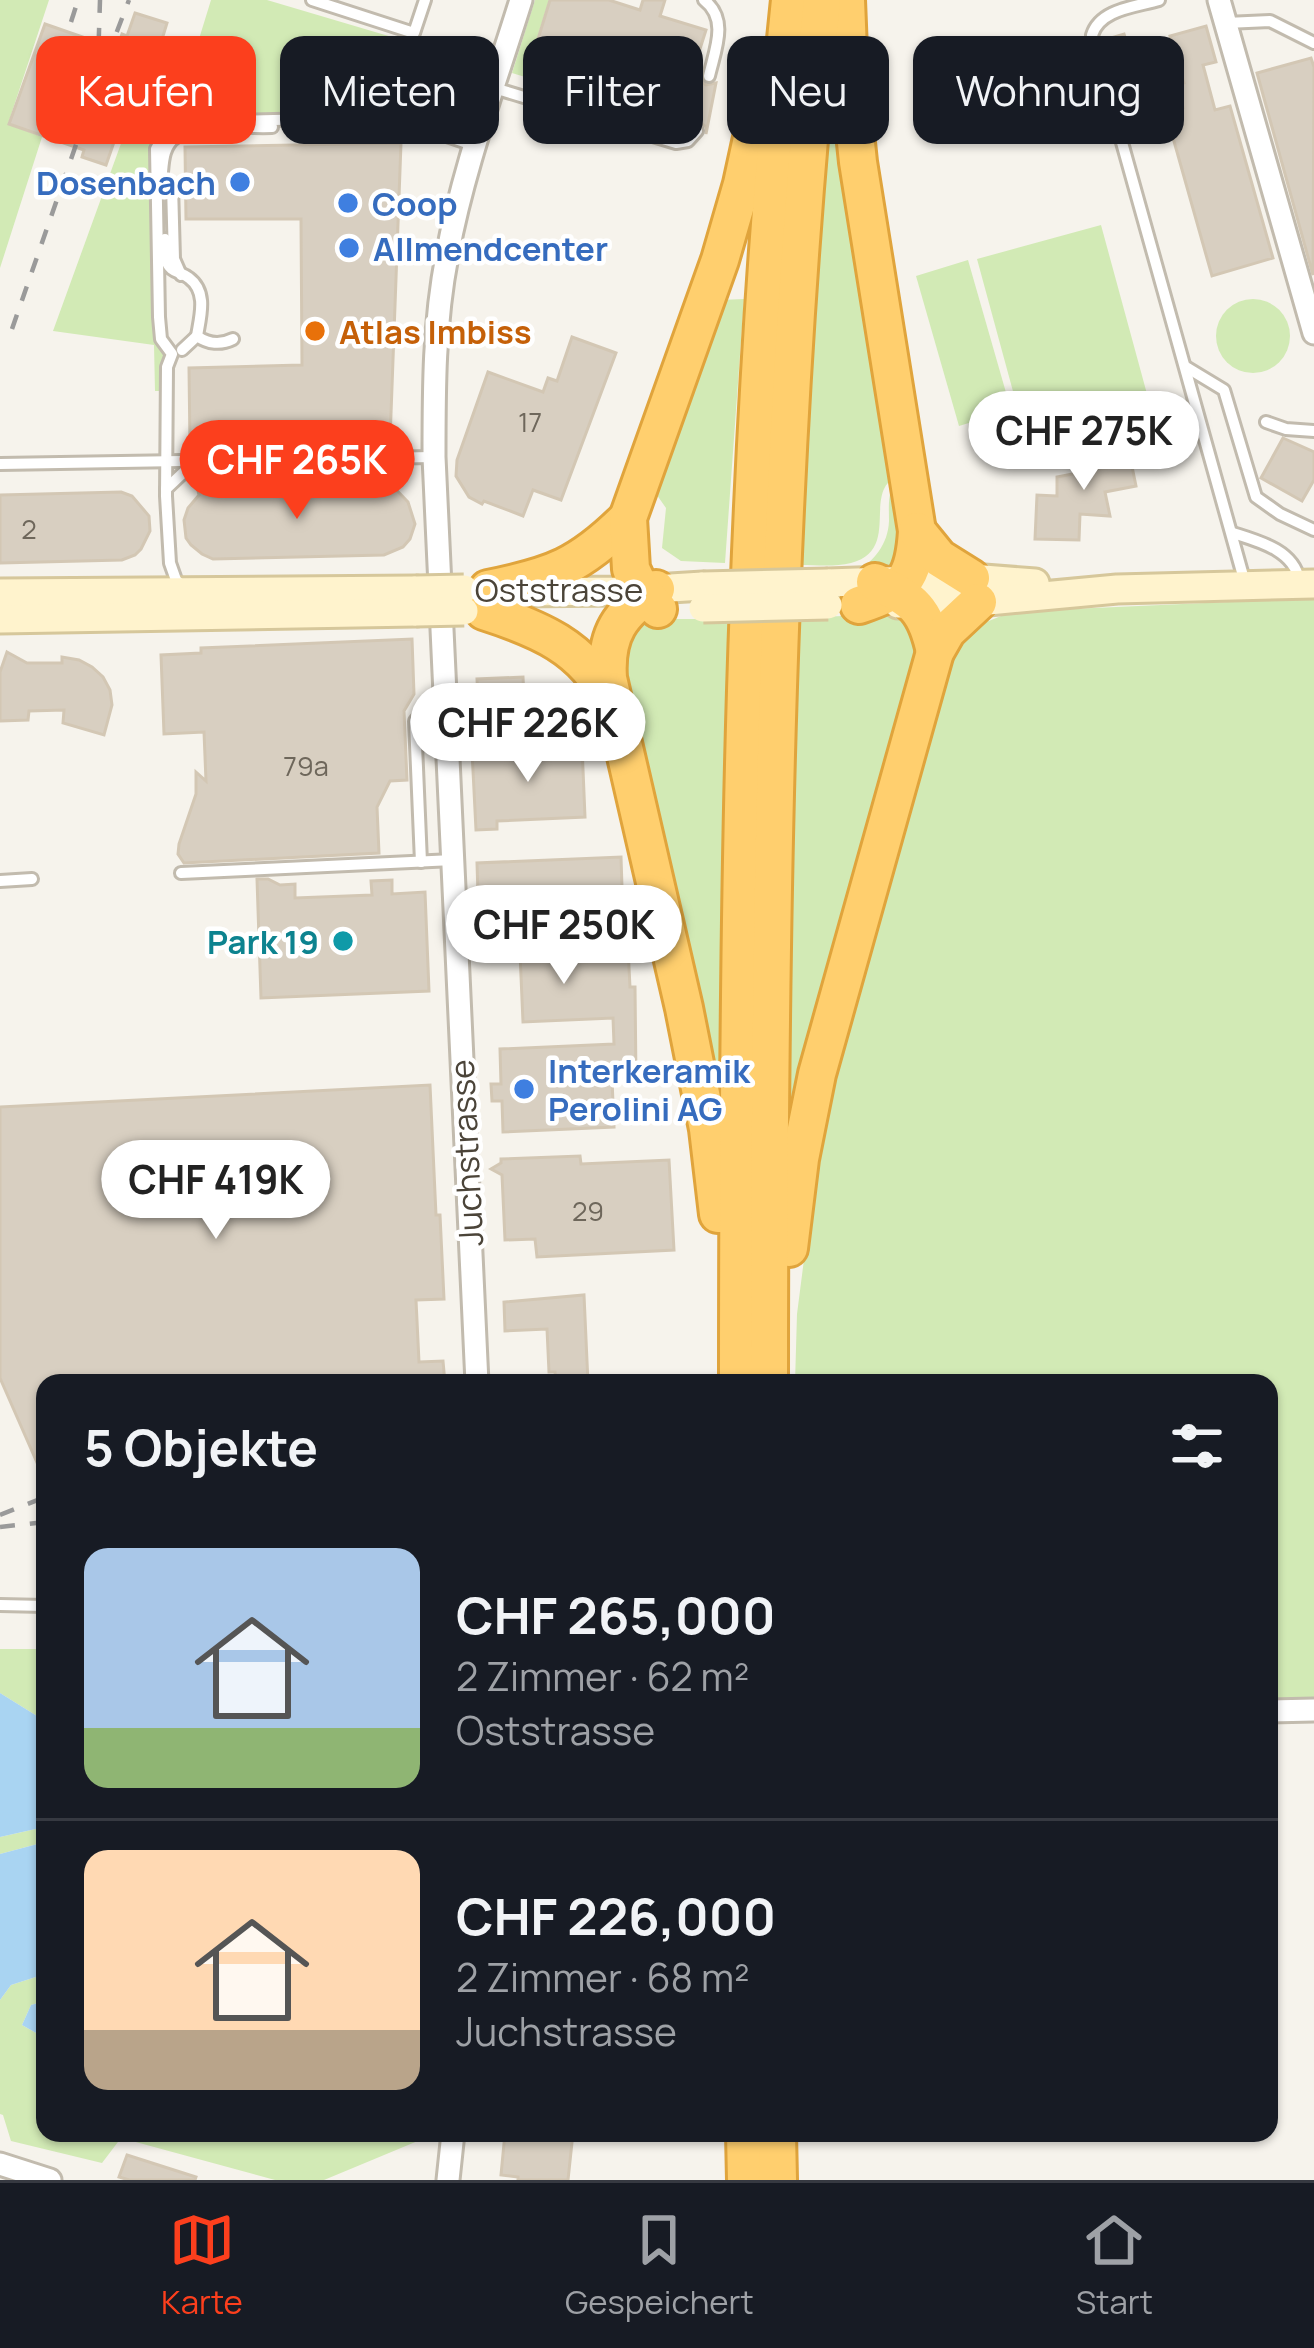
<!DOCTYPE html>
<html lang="de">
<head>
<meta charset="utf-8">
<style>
  body { margin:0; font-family:Manrope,sans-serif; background:#20242c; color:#f1f3f6; height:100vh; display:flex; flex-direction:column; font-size:45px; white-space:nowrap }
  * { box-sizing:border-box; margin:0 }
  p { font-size:39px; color:#9ea1a6 }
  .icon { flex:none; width:66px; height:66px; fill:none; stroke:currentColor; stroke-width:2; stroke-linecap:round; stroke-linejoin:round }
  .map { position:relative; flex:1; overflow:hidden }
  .details { position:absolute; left:36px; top:1374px; width:1242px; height:768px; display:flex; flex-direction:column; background:#171b24; border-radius:24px; box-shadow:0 3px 9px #0004 }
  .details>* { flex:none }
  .top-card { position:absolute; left:36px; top:36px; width:1242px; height:108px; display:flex; gap:24px }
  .price { position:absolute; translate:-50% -102px; padding:0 27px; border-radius:42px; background:#fff; color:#222; font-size:39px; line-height:78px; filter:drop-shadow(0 3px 6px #0008) }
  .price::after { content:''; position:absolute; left:50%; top:72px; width:36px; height:27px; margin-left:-18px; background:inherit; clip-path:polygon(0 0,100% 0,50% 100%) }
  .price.active { background:#fc3f1d; color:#fff }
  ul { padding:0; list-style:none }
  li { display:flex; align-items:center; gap:36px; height:300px; padding:0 48px }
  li+li { border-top:3px solid #363941 }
  li span { display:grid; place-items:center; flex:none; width:336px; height:240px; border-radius:24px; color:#555 }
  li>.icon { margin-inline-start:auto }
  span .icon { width:144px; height:144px; fill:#fffc; stroke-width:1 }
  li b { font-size:51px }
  h2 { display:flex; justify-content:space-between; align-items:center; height:144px; padding:0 48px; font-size:51px }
  .chip { padding:0 42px; border-radius:24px; background:#171b24; box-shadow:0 3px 9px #0004; font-size:42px; line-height:108px }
  .chip.active { background:#fc3f1d; color:#fff }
  .menu { display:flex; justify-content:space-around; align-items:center; height:168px; border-top:3px solid #363941; background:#171b24; font-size:33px; color:#9ea1a6 }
  .menu a { display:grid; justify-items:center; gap:6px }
  .menu .active { color:#fc3f1d }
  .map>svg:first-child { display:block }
  .green { fill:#d2eab5 }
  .water { fill:#a9d4f2 }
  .building { fill:#d8cfc1; stroke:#d3c7b4; stroke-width:3 }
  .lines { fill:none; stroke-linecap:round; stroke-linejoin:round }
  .lane-casing { stroke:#c2bbae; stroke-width:16 }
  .street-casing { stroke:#c2bbae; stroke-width:27 }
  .secondary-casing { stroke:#d6c79b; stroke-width:33 }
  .highway-casing { stroke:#e0a43c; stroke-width:42 }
  .lane { stroke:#fff; stroke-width:10 }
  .street { stroke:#fff; stroke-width:21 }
  .secondary { stroke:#fff3cd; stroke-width:27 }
  .highway { stroke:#ffcf6e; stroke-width:36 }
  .rail { stroke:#9a9a9a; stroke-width:4.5; stroke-dasharray:15 15; stroke-linecap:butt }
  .secondary-bridge-casing { stroke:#d6c79b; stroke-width:33; stroke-linecap:butt }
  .secondary-bridge { stroke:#fff3cd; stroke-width:27 }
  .shop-dot { fill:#3f7fe0; stroke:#fff; stroke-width:4.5 }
  .food-dot { fill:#e8710a; stroke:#fff; stroke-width:4.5 }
  .culture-dot { fill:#0f9aa8; stroke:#fff; stroke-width:4.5 }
  .labels { text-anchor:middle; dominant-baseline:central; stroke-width:9; stroke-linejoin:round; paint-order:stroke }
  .number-label { font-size:27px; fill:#6e675b }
  .shop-label { font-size:33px; font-weight:bold; fill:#366cbe; stroke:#fff; text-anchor:start }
  .food-label { font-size:33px; font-weight:bold; fill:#c56008; stroke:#fff; text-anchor:start }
  .street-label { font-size:33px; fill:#4b4439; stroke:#fff }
  .culture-label { font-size:33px; font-weight:bold; fill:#0d838f; stroke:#fff; text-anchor:end }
</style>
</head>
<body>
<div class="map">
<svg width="1314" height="2180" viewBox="0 0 1314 2180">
  <rect width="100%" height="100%" fill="#f6f3ec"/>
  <g class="green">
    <path d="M0 0H49L8 124 42 137 0 268Z"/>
    <path d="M211 0H267L483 64 468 106 175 117Z"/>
    <path d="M535 0H549L525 77 512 73Z"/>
    <path d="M833 53 898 476C861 491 902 550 851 563 835 567 817 565 801 565L819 217Z"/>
    <path d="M127 127 152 137 154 338 165 353 161 362 162 391H155L154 345 53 331Z"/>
    <path d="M1101 225 1147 394 1023 428 977 259Z"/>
    <path d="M968 260 1011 410 959 426 916 276Z"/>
    <path d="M744 299 725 563 681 561 662 548 666 508 652 488 720 300Z"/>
    <circle cx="1253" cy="336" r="37"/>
    <path d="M901 486V570L856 573C874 560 888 545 889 521 889 510 888 501 891 490Z"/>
    <path d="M1314 598V1706L1269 1709V1383H795L797 1314 828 1073 951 653 974 627 1001 616 1027 611Z"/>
    <path d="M907 613 921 638 804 1096 787 1129 799 618Z"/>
    <path d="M636 619H731L722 1164 617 673Z"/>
    <path d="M0 1649H45V1721L0 1693Z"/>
    <path d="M45 1823V1842L0 1854V1837L40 1828Z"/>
    <path d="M45 1974V2001L31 2005 22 2025 45 2038V2133H426L425 2138 324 2180H275L121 2138 102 2163 11 2141 3 2115 0 2114V2000L11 1985Z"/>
  </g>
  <g class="water">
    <path d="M0 1693 45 1721V1823L40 1828 0 1837Z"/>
    <path d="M45 1842V1974L11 1985 0 2000V1854Z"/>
    <path d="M45 2001V2038L22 2025 31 2005Z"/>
  </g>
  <g class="building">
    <path d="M550 0H609L640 10 643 0H665L660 16 706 30 693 71 700 73V80L706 85 716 83 706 134V127L700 122H693L687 128 526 78Z"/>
    <path d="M135 13 167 23 159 49 184 58 157 130 122 119 106 165 82 157 84 150 9 124 45 24 117 49 122 34 127 36Z"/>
    <path d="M1206 26 1216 62 1203 65 1215 110 1230 106 1273 258 1212 276 1166 113 1183 108 1177 85 1184 83 1170 36Z"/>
    <path d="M1124 34 1147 111 1125 118 1104 40Z"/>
    <path d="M1311 58 1314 67 1313 275 1257 73Z"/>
    <path d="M401 143 390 441 190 446 189 368 302 365 301 219H186L185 147Z"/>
    <path d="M572 337 616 353 561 500 533 490 523 516 484 501 482 504 469 497 456 476 457 460 488 372 543 392 548 378 557 381Z"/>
    <path d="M1283 438 1314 452V480L1302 501 1261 478Z"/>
    <path d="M1127 442 1136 486 1105 492 1110 516 1080 514 1079 540 1035 539 1037 495 1057 496V477L1088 471 1085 452Z"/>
    <path d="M214 472 220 492 381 488V474L408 502 415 524 410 539 403 547 384 555 213 559 202 554 191 545 186 538 184 520 188 508 199 495 195 478Z"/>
    <path d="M121 492 132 496 149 516 150 531 141 549 135 555 122 560 0 563V495Z"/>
    <path d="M412 639 414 694 404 711 407 780 390 781 377 807 379 853 184 863 178 854 179 844 196 794V772L206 781 204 732 164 734 161 655 201 653V648Z"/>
    <path d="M7 652 27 663H62V657L79 660 92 667 103 677 110 690 112 705 104 735 63 723 64 710 29 711 28 720 0 721V672Z"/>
    <path d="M523 677 525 718 479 721 477 679Z"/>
    <path d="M582 746 585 817 497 821V829L476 830 472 751Z"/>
    <path d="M621 857 624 948H628L630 987H635L636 1078 612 1079 614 1127 503 1132 502 1101H492L491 1084H501L500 1049 614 1044 613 1018 523 1022 519 930 487 931 486 895H478L477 863Z"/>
    <path d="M257 879H268L280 885 295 884V898L372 895 371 881 392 880V894L425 892 429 991 261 998Z"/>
    <path d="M430 1085 436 1215H440L444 1299 416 1300 419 1362 443 1361 445 1383H45V1481L0 1378V1107Z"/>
    <path d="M580 1156 581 1164 669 1160 674 1250 537 1257 535 1239 505 1240 502 1175 491 1169 501 1163V1159Z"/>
    <path d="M584 1295 588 1383H556L555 1372H549L547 1329 505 1331 504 1302Z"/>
    <path d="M505 2133H573L568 2180H518V2177L501 2175Z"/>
    <path d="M127 2155 196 2177 195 2180H129L119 2177Z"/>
  </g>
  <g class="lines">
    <g class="lane-casing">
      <g id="lane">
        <path d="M312 0 414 33 425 0"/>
        <path d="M704 0C729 19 715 50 709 76"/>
        <path d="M1159 0C1135 7 1100 9 1092 35L1245 583"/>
        <path d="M1226 23 1270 21 1314 43"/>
        <path d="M494 88 676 143 688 141 697 131"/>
        <path d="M399 124H411L473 145"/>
        <path d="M337 134 425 132"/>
        <path d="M162 172C163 160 164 145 176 137 196 123 248 128 272 127"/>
        <path d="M172 185 174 259 181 275"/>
        <path d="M165 239C165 241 166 258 166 260 170 273 180 271 189 278 208 292 200 317 197 336 208 344 221 345 233 339"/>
        <path d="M182 350 197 336"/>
        <path d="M1186 367 1224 390 1256 497 1280 514 1314 530"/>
        <path d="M1266 422 1286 429 1314 431"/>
        <path d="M0 464 434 457"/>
        <path d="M166 489 184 472 203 464"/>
        <path d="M1233 533C1258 541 1294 550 1299 580"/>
        <path d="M184 587 176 580 170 563 166 496 167 367 172 354 161 339 159 317 156 149C164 133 174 127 191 122L473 115 482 118"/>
        <path d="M421 862 415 721 425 709 446 708"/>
        <path d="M181 873 453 860"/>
        <path d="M0 881 32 879"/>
        <path d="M0 1605 45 1606"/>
      </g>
    </g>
    <g class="street-casing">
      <g id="street">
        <path d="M1219 0 1314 333"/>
        <path d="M477 1383 434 457C434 389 434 323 447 256 463 169 495 84 521 0"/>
        <path d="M1269 1711 1314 1710"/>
        <path d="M0 2164 50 2180"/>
        <path d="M448 2180 453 2133"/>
      </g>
    </g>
    <g class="secondary-casing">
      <g id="secondary">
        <path d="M828 583 971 578 1035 583"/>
        <path d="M516 592 622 591 703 586"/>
        <path d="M0 593 416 590"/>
        <path d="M898 604 978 602 1117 589 1314 584"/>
        <path d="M0 619 416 612"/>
      </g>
    </g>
    <g class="highway-casing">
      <g id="highway">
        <path d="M846 0 849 76 858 162 917 531C914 580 904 590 859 605"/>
        <path d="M917 531 939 558 971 578"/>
        <path d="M875 582C914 599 926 610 935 652"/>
        <path d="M488 589C553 576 580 566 628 518"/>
        <path d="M656 589C620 613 605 634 608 678L684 1008 708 1129 718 1214"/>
        <path d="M658 609 641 590 631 569 628 518 720 260 742 184 762 92"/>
        <path d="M484 611C537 628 585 647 610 701"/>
        <path d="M789 1248 800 1159 817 1074 935 652 947 631 978 602"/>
        <path d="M738 1383C738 922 742 459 790 0"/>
        <path d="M769 1383C769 922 775 459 822 0"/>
        <path d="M745 2133 746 2180"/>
        <path d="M777 2133 778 2180"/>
      </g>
    </g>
    <use href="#lane" class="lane"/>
    <use href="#street" class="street"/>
    <use href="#secondary" class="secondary"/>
    <use href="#highway" class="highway"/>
    <g class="rail">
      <path d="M71 22 78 0"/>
      <path d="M106 60 129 0"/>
      <path d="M12 329 86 116 98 63 100 0"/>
      <path d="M0 1515 45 1497"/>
      <path d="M0 1527 45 1522"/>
    </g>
    <g class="secondary-bridge-casing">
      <g id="secondary-bridge">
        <path d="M703 586 828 583"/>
        <path d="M416 590 464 589"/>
        <path d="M703 608 828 605"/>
        <path d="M416 612 464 611"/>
      </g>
    </g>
    <use href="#secondary-bridge" class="secondary-bridge"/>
  </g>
  <g class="shop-dot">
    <circle cx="240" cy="182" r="12"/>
    <circle cx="348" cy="203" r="12"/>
    <circle cx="349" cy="248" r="12"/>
    <circle cx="524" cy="1089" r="12"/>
  </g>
  <circle class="food-dot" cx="315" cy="331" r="12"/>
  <circle class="culture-dot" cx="343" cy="941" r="12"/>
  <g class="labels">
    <g class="number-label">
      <text x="530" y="421">17</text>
      <text x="29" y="528">2</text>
      <text x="306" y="765">79a</text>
      <text x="588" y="1210">29</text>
    </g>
    <g class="shop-label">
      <text x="216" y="182" text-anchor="end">Dosenbach</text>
      <text x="372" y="203">Coop</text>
      <text x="373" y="248">Allmendcenter</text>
      <text x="548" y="1070">Interkeramik<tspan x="548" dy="38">Perolini AG</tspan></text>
    </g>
    <g class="food-label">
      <text x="339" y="331">Atlas Imbiss</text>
    </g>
    <g class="street-label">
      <text x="559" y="589">Oststrasse</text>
      <text transform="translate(466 1153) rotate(-93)">Juchstrasse</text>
    </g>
    <g class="culture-label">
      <text x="319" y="941">Park 19</text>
    </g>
  </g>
</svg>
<b class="price" style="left:1084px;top:493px">CHF 275K</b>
<b class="price active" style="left:297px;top:522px">CHF 265K</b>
<b class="price" style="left:528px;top:785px">CHF 226K</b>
<b class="price" style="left:564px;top:987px">CHF 250K</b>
<b class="price" style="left:216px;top:1242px">CHF 419K</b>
<div class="top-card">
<a class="chip active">Kaufen</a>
<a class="chip">Mieten</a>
<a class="chip">Filter</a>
<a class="chip">Neu</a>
<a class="chip">Wohnung</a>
</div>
<section class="details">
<h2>5 Objekte<svg class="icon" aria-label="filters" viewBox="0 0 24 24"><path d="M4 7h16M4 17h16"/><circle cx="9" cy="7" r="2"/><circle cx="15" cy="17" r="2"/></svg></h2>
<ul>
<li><span style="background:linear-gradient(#a9c7e8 75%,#8fb573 0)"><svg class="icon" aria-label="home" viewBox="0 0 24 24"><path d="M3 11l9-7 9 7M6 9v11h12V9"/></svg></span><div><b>CHF 265,000</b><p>2 Zimmer · 62 m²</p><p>Oststrasse</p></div></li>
<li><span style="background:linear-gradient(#ffd9b3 75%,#b9a48a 0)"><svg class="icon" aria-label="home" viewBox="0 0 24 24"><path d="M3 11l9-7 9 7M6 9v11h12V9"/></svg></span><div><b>CHF 226,000</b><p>2 Zimmer · 68 m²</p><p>Juchstrasse</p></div></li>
</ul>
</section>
</div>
<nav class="menu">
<a class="active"><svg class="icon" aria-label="map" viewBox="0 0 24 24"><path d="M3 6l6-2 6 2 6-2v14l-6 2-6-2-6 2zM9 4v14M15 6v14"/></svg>Karte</a>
<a><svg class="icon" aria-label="saved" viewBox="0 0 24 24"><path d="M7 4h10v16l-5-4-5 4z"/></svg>Gespeichert</a>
<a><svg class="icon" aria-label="home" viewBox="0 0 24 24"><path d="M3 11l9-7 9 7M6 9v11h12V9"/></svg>Start</a>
</nav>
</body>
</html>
